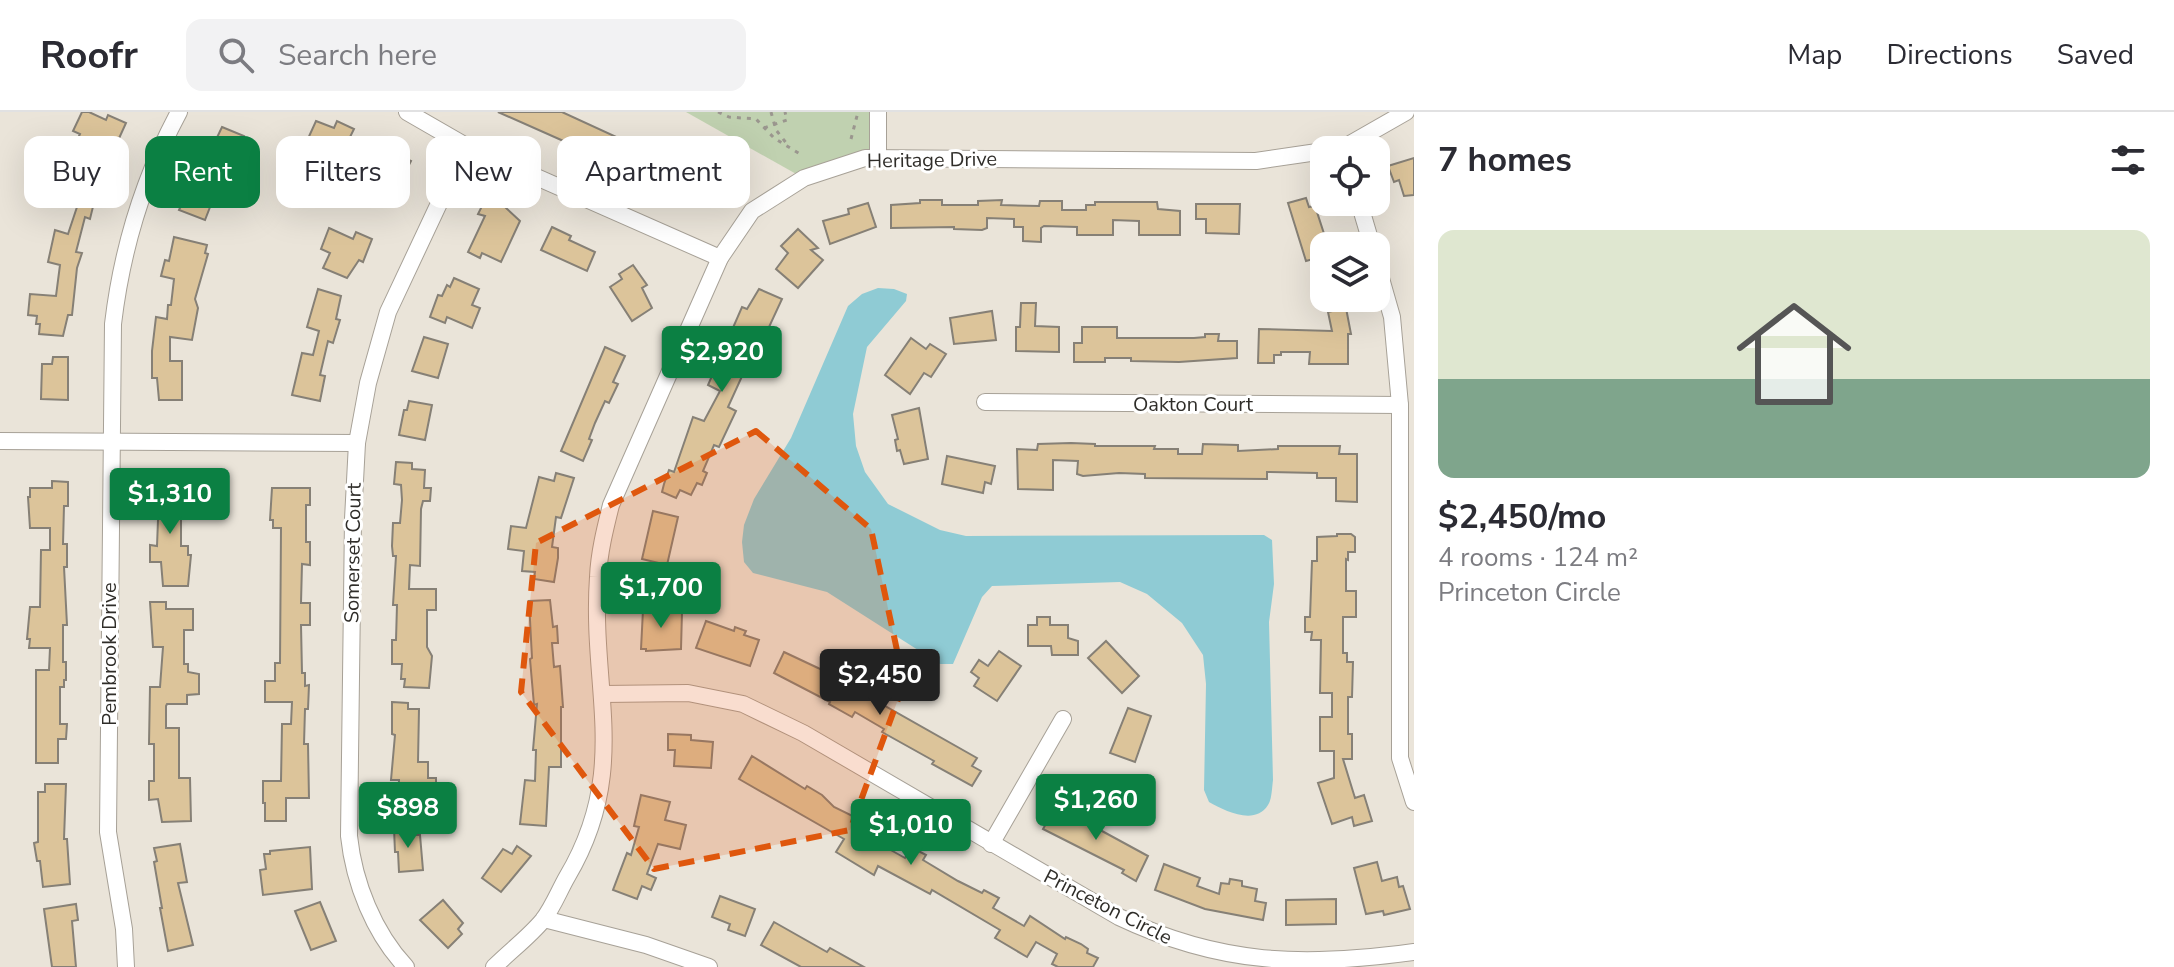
<!DOCTYPE html>
<html lang="en">
<head>
<meta charset="utf-8">
<style>
  body { margin:0; font-family:"Nunito Sans",sans-serif; background:#f2f2f3; color:#2b2b33; height:100vh; display:flex; flex-direction:column; font-size:30px; white-space:nowrap }
  * { box-sizing:border-box; margin:0 }
  p { font-size:26px; color:#7c7c81 }
  .icon { flex:none; width:44px; height:44px; fill:none; stroke:currentColor; stroke-width:2; stroke-linecap:round; stroke-linejoin:round }
  .map { position:relative; flex:1; overflow:hidden }
  .side { display:flex; flex-direction:column; background:#fff; width:760px }
  .side>* { flex:none }
  .hud { position:absolute; left:24px; top:24px; width:760px; height:72px; display:flex; gap:16px }
  .controls { position:absolute; left:1310px; top:24px; display:grid; gap:16px }
  .controls a { display:grid; place-items:center; width:80px; height:80px; border-radius:16px; background:#fff; box-shadow:0 8px 32px #0002; font-size:40px }
  .price { position:absolute; translate:-50% -68px; padding:0 18px; border-radius:8px; background:#0b8043; color:#fff; font-size:26px; line-height:52px; filter:drop-shadow(0 2px 4px #0008) }
  .price::after { content:''; position:absolute; left:50%; top:48px; width:24px; height:18px; margin-left:-12px; background:inherit; clip-path:polygon(0 0,100% 0,50% 100%) }
  .price.active { background:#222; color:#fff }
  ul { padding:0; list-style:none }
  li { display:grid; align-content:center; gap:16px; height:424px; padding:0 24px }
  li span { display:grid; place-items:center; height:248px; border-radius:16px; color:#555 }
  li>.icon { margin-inline-start:auto }
  span .icon { width:144px; height:144px; fill:#fffc; stroke-width:1 }
  li b { font-size:34px }
  h2 { display:flex; justify-content:space-between; align-items:center; height:96px; padding:0 24px; font-size:34px }
  .pill { padding:0 28px; border-radius:16px; background:#fff; box-shadow:0 8px 32px #0002; font-size:28px; line-height:72px }
  .pill.active { background:#0b8043; color:#fff }
  header { display:flex; align-items:center; gap:48px; box-sizing:border-box; height:112px; padding:0 40px; background:#fff; border-bottom:2px solid #e1e1e2 }
  header strong { font-size:38px }
  nav { display:flex; gap:44px; margin-inline-start:auto; font-size:28px }
  .search { width:560px; height:72px; background:#f2f2f3; display:flex; align-items:center; gap:20px; box-sizing:border-box; padding:0 28px; border-radius:16px; color:#7c7c81; font-size:30px }
  main { display:flex; flex:1; min-height:0 }
  .map>svg:first-child { display:block }
  .green { fill:#c0d1b0 }
  .water { fill:#8fcbd4 }
  .building { fill:#dcc49a; stroke:#868076; stroke-width:2 }
  .lines { fill:none; stroke-linecap:round; stroke-linejoin:round }
  .street-casing { stroke:#a7a197; stroke-width:18 }
  .path { stroke:#9a968e; stroke-width:3; stroke-dasharray:4 6; stroke-linecap:butt }
  .street { stroke:#fff; stroke-width:16 }
  .marked { fill:#df570d; fill-opacity:0.2; stroke:#df570d; stroke-width:6; stroke-dasharray:16 10; stroke-linejoin:round }
  .labels { text-anchor:middle; dominant-baseline:central; stroke-width:6; stroke-linejoin:round; paint-order:stroke }
  .street-label { font-size:20px; fill:#2f2d29; stroke:#fff }
</style>
</head>
<body>
<header>
<strong>Roofr</strong>
<div class="search"><svg class="icon" aria-label="search" viewBox="0 0 24 24"><circle cx="10" cy="10" r="6"/><path d="M15 15l6 6"/></svg>Search here</div>
<nav><a>Map</a><a>Directions</a><a>Saved</a></nav>
</header>
<main>
<div class="map">
<svg width="1414" height="855" viewBox="0 0 1414 855">
  <rect width="100%" height="100%" fill="#eae4d9"/>
  <path class="green" d="M686 0H874L876 43 798 63Z"/>
  <path class="water" d="M878 176 894 177 907 182 906 189 867 235 853 302 856 334 865 360 888 392 940 418 966 424 1264 423 1272 428 1274 472 1269 510 1273 668C1272 675 1272 687 1268 693 1255 714 1225 699 1209 690L1204 678 1206 572 1203 543 1182 511 1147 482 1120 470 992 474 982 485 953 552H940L827 480 753 461 744 450 742 430 744 413 754 387 791 326 848 194 862 182Z"/>
  <g class="building">
    <path d="M82 0H89L106 8 108 3 126 11 116 33 111 31 106 41 102 40 93 64 100 66 90 107 85 105 76 140 82 141 77 156 72 203H68L63 224 39 222 40 212H36L37 204 28 203 30 182 56 184 60 153 48 150 55 118 68 122 77 95 67 92 81 41 73 37 80 22 73 19Z"/>
    <path d="M498 0H562L677 53 682 43 718 60 703 93 687 85 692 75 660 61 657 67 634 56 631 61 612 52 615 47 578 31 577 35Z"/>
    <path d="M316 9 334 16 337 9 354 17 350 25 372 36 376 34 384 54 392 40 411 49 403 65 384 55 390 70 377 65 374 72 364 67 367 60 359 55 306 31Z"/>
    <path d="M222 15 244 24 228 61 224 59 205 108 179 98 190 75 192 76 208 35 212 36Z"/>
    <path d="M1414 46V83L1404 84 1399 68 1394 70 1388 54Z"/>
    <path d="M1306 86 1309 95 1315 94 1328 134H1324V144L1306 149 1288 91Z"/>
    <path d="M485 88 505 95 520 109 501 150 482 141 480 146 468 140 485 104 478 102Z"/>
    <path d="M920 88H942V93H978V89L1002 88 1001 93 1039 94 1040 89H1062V98H1086V93H1095V90H1157L1158 97 1180 99V123H1139V109L1113 108V123H1077V115L1044 114 1041 116V130L1023 129V115H1014V107L987 106V116L982 118 954 117V115L891 116V93L920 91Z"/>
    <path d="M868 91 876 115 830 132 823 109 849 102 848 97Z"/>
    <path d="M1196 92H1240L1239 122 1206 121V107H1196Z"/>
    <path d="M552 115 571 124 569 128 595 140 587 159 541 138Z"/>
    <path d="M329 116 353 127 356 120 372 127 363 150 359 148 347 166 323 156 330 141 321 137Z"/>
    <path d="M798 117 818 136 811 138 823 148 798 176 776 157 788 141 781 134Z"/>
    <path d="M174 125 207 133 205 141 208 142 195 187 198 196 192 228 170 225V249H182V288H159L157 266H152V239L156 205 167 207 168 193H171L174 167 161 164 165 148 169 149Z"/>
    <path d="M633 153 647 173 642 176 652 196 632 209 610 175 622 167 619 162Z"/>
    <path d="M454 166 479 177 472 193 480 196 472 216 447 205 445 211 430 205 438 183 442 184 447 173 450 175Z"/>
    <path d="M318 177 341 184 336 207 340 208 333 231 328 229 320 263 325 264 320 289 292 283 302 241 313 243 319 219 307 215Z"/>
    <path d="M759 177 782 187 762 230 758 229 728 295 736 299 719 335 714 333 703 359 707 361 702 373 697 371 691 383 680 378 676 386 662 380 664 372 669 358 674 360 693 305 704 309 720 279 708 273 742 195 747 197Z"/>
    <path d="M1021 191H1036L1035 214 1059 215V240L1016 239V215H1020Z"/>
    <path d="M1346 196 1351 222H1348V252H1309L1310 240H1281V243H1274V251H1258L1259 217 1332 219 1328 200Z"/>
    <path d="M992 199 996 228 954 232 950 206Z"/>
    <path d="M1082 215H1117V226H1194L1205 225V222H1219L1218 229H1237V246L1179 250 1131 249V246H1105V250H1074V231H1082Z"/>
    <path d="M424 225 448 232 438 266 412 259Z"/>
    <path d="M911 226 926 237 930 232 946 242 931 265 924 261 910 282 885 263Z"/>
    <path d="M605 235 625 244 613 270 618 272 609 291 605 289 595 311 589 327 592 328 583 349 561 339Z"/>
    <path d="M53 245H68V288L41 287 42 252H52Z"/>
    <path d="M409 289 432 293 425 328 399 323 404 298H407Z"/>
    <path d="M919 296 928 347 904 352 900 338 897 339 895 328 898 327 892 303Z"/>
    <path d="M1071 331 1095 332V334H1155L1154 337H1178V342H1202L1203 332 1238 333V339L1278 337V334H1340L1339 342H1357V390L1336 389V366H1317V361L1267 360V367L1145 366V362L1119 361 1083 364 1077 362 1078 349 1053 348V378L1018 377 1017 337 1037 338 1038 332Z"/>
    <path d="M947 344 995 354 991 372 985 370 983 381 942 372Z"/>
    <path d="M396 350 412 351V357L425 358 424 376H431L430 389H423L421 397 420 454 410 453 409 477H436V498H427V535L432 544 429 576 404 575 405 567H401L402 552H392V528H396L397 493H393L396 444H393L392 434 393 411H400L402 388 401 373 394 372Z"/>
    <path d="M556 361 574 366 561 406 556 405 552 435 558 436V446L554 470 534 467 535 460 522 459 524 439 508 437 511 414 526 416 539 365 554 369Z"/>
    <path d="M52 369 68 370V394H64L63 432H67V455H64L67 513H63V550H66V568H64V575H60V612H67L66 627H58V651H36V558H49L50 536H29L30 527H27L30 495H40L41 438H50V416H30L28 385H30V376H52Z"/>
    <path d="M150 370H168V377H181V434H188V443H191L188 474H163L161 450H150V433L157 434 158 408 156 393H150Z"/>
    <path d="M272 376H310V393H306V430H310V453L302 452 301 491H310V513H301L302 561H305V574L309 573 308 597H305L304 632H308L309 686H286V709H265V691H263V669H281L282 612H291L292 590H265V569H275V551H280L281 416H273V408H270Z"/>
    <path d="M653 399 678 405 667 453 642 447Z"/>
    <path d="M1337 422H1351L1355 425V440H1348V448L1346 447V479H1356V505H1343V541H1347V550H1353L1352 585H1348V622H1352V647H1343L1355 686 1364 683 1372 709 1354 714 1352 705 1332 712 1318 671 1334 666V639H1320V605H1332V581H1320L1321 528H1311L1312 520H1305V505H1310L1312 449H1317V425L1337 424Z"/>
    <path d="M550 488 553 515 557 514 558 531H552L554 555 560 554 563 595H561V655H549L546 714 520 712 525 668 535 669 536 638H533L537 592 534 593 530 547 532 546 529 489Z"/>
    <path d="M150 490H166V497H193V518H184V552H188V560L199 562V582L187 583V592H167L166 594V616H179V666H190L191 709 162 710 158 687 149 688V669H154V632H149L150 575H160L163 535H153Z"/>
    <path d="M656 494H662L666 499 682 500 681 537 646 539V537H641L643 498 651 499Z"/>
    <path d="M1037 505H1050V513H1068V526L1078 529V543H1052L1051 534H1028V513H1037Z"/>
    <path d="M706 509 734 519 735 515 746 519 744 523 759 528 750 554 696 536Z"/>
    <path d="M1106 529 1139 564 1122 581 1088 546Z"/>
    <path d="M999 539 1021 554 997 589 974 574 979 566 971 560 979 548 988 554Z"/>
    <path d="M784 540 818 556 827 561 824 567 846 579 854 565 885 582 880 591 977 646 972 654 981 659 972 674 932 652 934 649 882 620 884 617 855 600 852 605 829 592 830 590 774 561Z"/>
    <path d="M392 590 408 591V597H419L418 650H428V666H436V689H428V693L398 692 399 668H391L395 623 392 622Z"/>
    <path d="M1128 596 1151 604 1135 650 1110 641Z"/>
    <path d="M668 622 691 623V628L713 630 711 656 674 654 675 638H668Z"/>
    <path d="M752 644 805 677 807 674 822 683 834 695 875 715 871 723 882 729 880 732 905 746 911 735 926 743 923 748 958 769 982 781 984 778 999 786 993 796 1024 814 1030 804 1065 827 1066 825 1081 832 1088 837 1087 841 1098 846 1093 855H1058L1052 852 1057 842 1036 830 1027 845 995 826 1000 818 932 778 930 782 878 754 874 763 836 740 844 727 739 667Z"/>
    <path d="M45 672H66L64 727H67L70 772 43 775 40 749H37L34 731 38 730V680H45Z"/>
    <path d="M641 683 670 690 665 708 686 713 680 737 658 732 647 762 656 766 651 778 642 774 637 787 613 778 627 741 631 743 639 715 634 714Z"/>
    <path d="M1056 694 1148 744 1136 769 1122 761 1124 758 1043 717Z"/>
    <path d="M412 715V723H420L423 758 399 760 398 740H395L394 716Z"/>
    <path d="M180 732 187 770 178 771 193 833 168 839 160 796H162L154 750 157 749 154 736Z"/>
    <path d="M517 734 531 744 501 780 482 766 503 737 512 742Z"/>
    <path d="M310 735 312 777 263 783 260 758 266 757 264 742H270V739Z"/>
    <path d="M1377 750 1382 769 1397 765 1399 775 1403 774 1410 797 1384 803 1383 799 1366 802 1354 756Z"/>
    <path d="M1164 752 1200 766 1197 774 1219 782 1221 771 1229 772 1230 767 1242 769V774L1257 777 1255 789 1266 791 1263 808 1205 797 1155 778Z"/>
    <path d="M720 784 755 797 745 824 728 818 730 812 712 805Z"/>
    <path d="M1336 787V812L1286 813V788Z"/>
    <path d="M443 788 463 811 458 817 462 822 448 836 420 808Z"/>
    <path d="M320 790 336 829 311 838 295 799Z"/>
    <path d="M76 792 78 808 72 809 76 855H52L44 797Z"/>
    <path d="M774 810 827 840 830 836 864 855H801L761 833Z"/>
  </g>
  <g class="lines">
    <g class="street-casing">
      <g id="street">
        <path d="M407 0 466 34 720 146"/>
        <path d="M1329 38 1343 36 1406 0"/>
        <path d="M878 46V0"/>
        <path d="M1359 90 1372 134"/>
        <path d="M1376 149 1392 205 1400 293V646L1414 690"/>
        <path d="M985 290 1400 293"/>
        <path d="M0 329 357 331"/>
        <path d="M603 582 688 581 743 592 803 621 1119 805C1220 853 1304 855 1414 840"/>
        <path d="M991 732 1063 607"/>
        <path d="M544 807 646 833 709 855"/>
        <path d="M126 855 124 817 108 720 113 212C122 136 143 67 179 0"/>
        <path d="M406 855C374 821 354 771 349 724L353 407 357 331 368 271 388 200 466 34"/>
        <path d="M494 855C510 839 529 825 543 808 553 795 559 779 567 765 631 657 590 578 598 465 599 441 605 417 611 393L720 146 752 99 804 66 865 46 1256 49 1324 39"/>
      </g>
    </g>
    <g class="path">
      <path d="M718 0 729 5 756 7 774 26 800 42"/>
      <path d="M771 0 776 18 787 32"/>
      <path d="M764 16 787 8 785 0"/>
      <path d="M851 27 858 0"/>
    </g>
    <use href="#street" class="street"/>
  </g>
  <path class="marked" d="M756 319 871 417 904 571 850 718 654 757 521 580 536 431Z"/>
  <g class="labels">
    <g class="street-label">
      <text transform="translate(932 48) rotate(-1)">Heritage Drive</text>
      <text x="1193" y="292">Oakton Court</text>
      <text transform="translate(353 441) rotate(-89)">Somerset Court</text>
      <text transform="translate(109 542) rotate(-90)">Pembrook Drive</text>
      <text transform="translate(1108 795) rotate(27)">Princeton Circle</text>
    </g>
  </g>
</svg>
<div class="controls">
<a><svg class="icon" aria-label="locate" viewBox="0 0 24 24"><circle cx="12" cy="12" r="6"/><path d="M12 2v4M12 18v4M2 12h4M18 12h4"/></svg></a>
<a><svg class="icon" aria-label="layers" viewBox="0 0 24 24"><path d="M12 4l9 5-9 5-9-5zM3 14l9 5 9-5"/></svg></a>
</div>
<b class="price" style="left:722px;top:282px">$2,920</b>
<b class="price" style="left:170px;top:424px">$1,310</b>
<b class="price" style="left:661px;top:518px">$1,700</b>
<b class="price active" style="left:880px;top:605px">$2,450</b>
<b class="price" style="left:1096px;top:730px">$1,260</b>
<b class="price" style="left:408px;top:738px">$898</b>
<b class="price" style="left:911px;top:755px">$1,010</b>
<div class="hud">
<a class="pill">Buy</a>
<a class="pill active">Rent</a>
<a class="pill">Filters</a>
<a class="pill">New</a>
<a class="pill">Apartment</a>
</div>
</div>
<section class="side">
<h2>7 homes<svg class="icon" aria-label="filters" viewBox="0 0 24 24"><path d="M4 7h16M4 17h16"/><circle cx="9" cy="7" r="2"/><circle cx="15" cy="17" r="2"/></svg></h2>
<ul>
<li><span style="background:linear-gradient(#dfe7d0 60%,#7fa58c 0)"><svg class="icon" aria-label="home" viewBox="0 0 24 24"><path d="M3 11l9-7 9 7M6 9v11h12V9"/></svg></span><div><b>$2,450/mo</b><p>4 rooms · 124 m²</p><p>Princeton Circle</p></div></li>
</ul>
</section>
</main>
</body>
</html>
